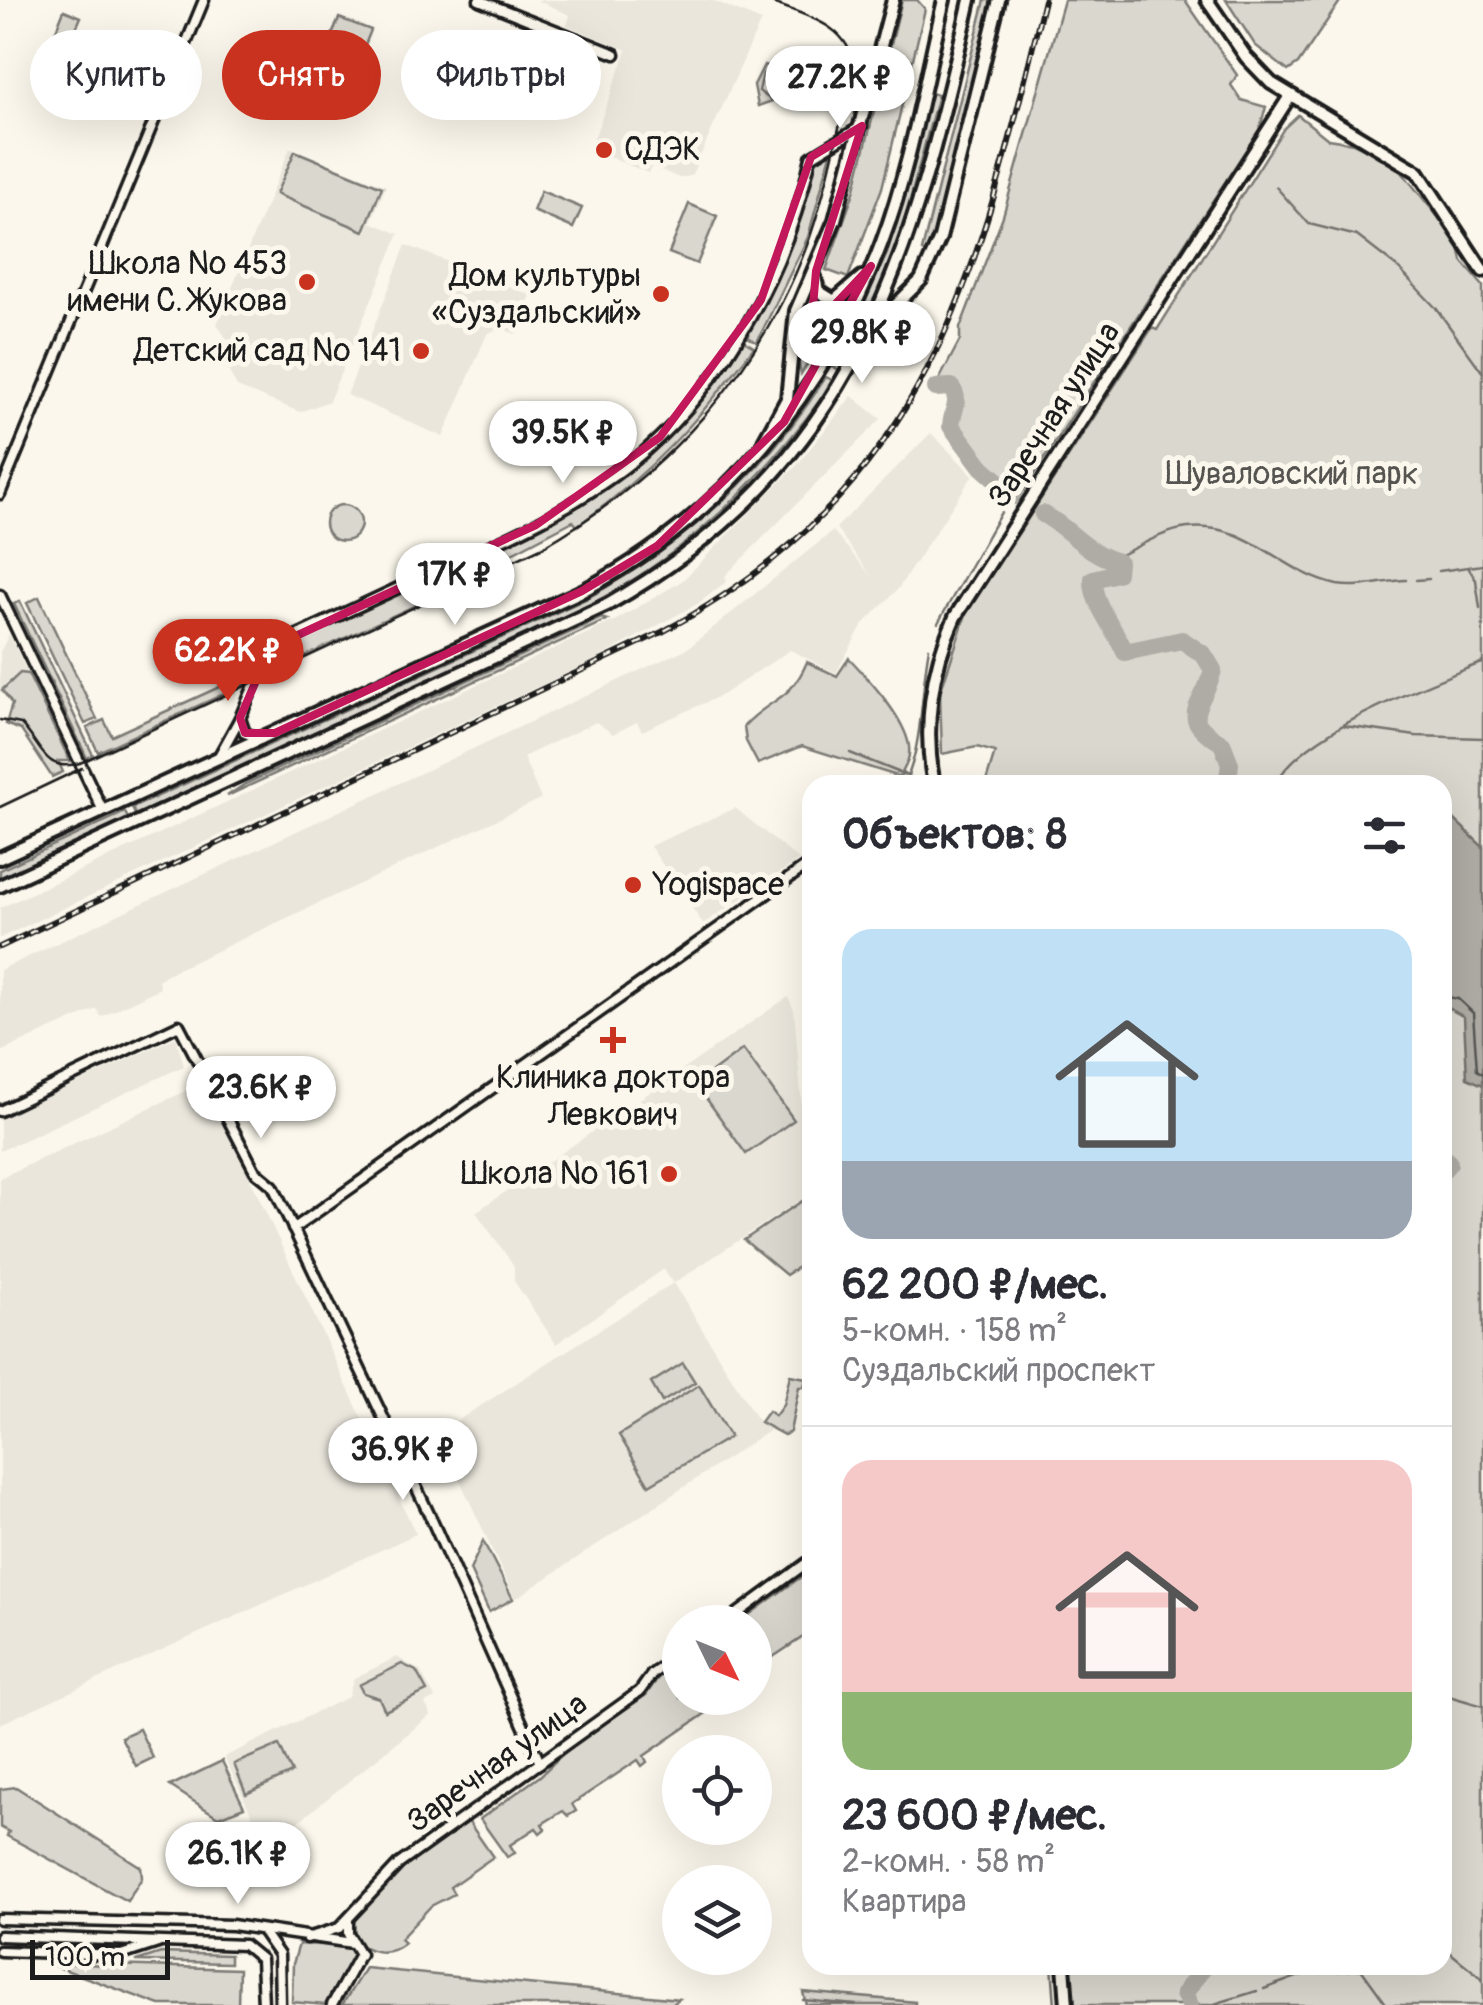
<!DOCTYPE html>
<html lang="ru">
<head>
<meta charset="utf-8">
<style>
  body { margin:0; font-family:Pangolin,sans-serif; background:#f7f7f7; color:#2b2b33; height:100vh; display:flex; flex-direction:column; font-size:38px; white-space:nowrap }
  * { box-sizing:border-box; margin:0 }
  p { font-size:32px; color:#7c7c81 }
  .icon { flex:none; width:55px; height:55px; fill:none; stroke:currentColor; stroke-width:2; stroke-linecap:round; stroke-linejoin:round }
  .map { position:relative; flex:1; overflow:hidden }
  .sheet { position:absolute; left:802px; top:775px; width:650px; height:1200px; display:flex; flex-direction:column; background:#fff; border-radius:30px; box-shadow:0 10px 40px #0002 }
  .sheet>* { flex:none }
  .banner { position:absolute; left:30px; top:30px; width:622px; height:90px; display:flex; gap:20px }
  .needle { width:65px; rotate:133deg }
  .buttons { position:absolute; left:662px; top:1605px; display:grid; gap:20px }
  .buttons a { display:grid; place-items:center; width:110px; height:110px; border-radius:50%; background:#fff; box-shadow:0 10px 40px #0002; font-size:50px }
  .scale { position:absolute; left:30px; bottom:25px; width:140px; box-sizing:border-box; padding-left:10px; border:5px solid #1c1c1c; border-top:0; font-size:28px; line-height:35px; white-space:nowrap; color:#1c1c1c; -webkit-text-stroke:8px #fbf7ec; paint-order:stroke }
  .price { position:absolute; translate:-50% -85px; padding:0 22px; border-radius:35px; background:#fff; color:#222; font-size:32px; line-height:65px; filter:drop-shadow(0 2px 5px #0008) }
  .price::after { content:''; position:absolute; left:50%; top:60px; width:30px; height:22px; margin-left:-15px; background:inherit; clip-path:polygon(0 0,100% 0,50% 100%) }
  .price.on { background:#c8321e; color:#fff }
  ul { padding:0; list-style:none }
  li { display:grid; align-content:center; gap:20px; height:530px; padding:0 40px }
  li+li { border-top:2px solid #e1e1e2 }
  li span { display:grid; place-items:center; height:310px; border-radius:30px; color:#555 }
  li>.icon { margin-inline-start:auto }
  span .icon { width:180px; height:180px; fill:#fffc; stroke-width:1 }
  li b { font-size:42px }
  h2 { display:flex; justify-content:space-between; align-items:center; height:120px; padding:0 40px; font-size:42px }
  .pill { padding:0 35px; border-radius:45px; background:#fff; box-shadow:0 10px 40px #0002; font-size:35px; line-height:90px }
  .pill.on { background:#c8321e; color:#fff }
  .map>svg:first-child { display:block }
  .built { fill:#eae6dc }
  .green { fill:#dad7ce; stroke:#7b7a75; stroke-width:2.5 }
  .water { fill:#afaca5; stroke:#74726e; stroke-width:2.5 }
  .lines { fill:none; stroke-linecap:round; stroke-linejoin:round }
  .shore { stroke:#575653; stroke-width:2.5 }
  .stream { stroke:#74726e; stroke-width:2.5 }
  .river { stroke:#afaca5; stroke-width:18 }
  .street-casing { stroke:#1c1c1c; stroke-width:15 }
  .secondary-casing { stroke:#1c1c1c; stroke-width:18 }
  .street { stroke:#fbf7ec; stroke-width:8 }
  .secondary { stroke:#fbf7ec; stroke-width:10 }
  .tram { stroke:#1c1c1c; stroke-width:2.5 }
  .rail-casing { stroke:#1c1c1c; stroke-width:6 }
  .rail { stroke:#fbf7ec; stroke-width:2.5; stroke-dasharray:8; stroke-linecap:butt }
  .marked { fill:none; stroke:#c2185b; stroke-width:8; stroke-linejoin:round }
  .poi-dot { fill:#c8321e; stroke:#fbf7ec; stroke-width:4 }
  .labels { text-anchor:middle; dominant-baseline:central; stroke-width:10; stroke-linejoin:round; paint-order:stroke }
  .poi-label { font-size:32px; fill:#1c1c1c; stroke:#fbf7ec; text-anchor:end }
  .street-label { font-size:32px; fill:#1c1c1c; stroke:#fbf7ec }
  .park-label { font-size:32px; fill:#555451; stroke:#fbf7ec }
</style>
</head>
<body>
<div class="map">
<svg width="1483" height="2005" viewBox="0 0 1483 2005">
  <rect width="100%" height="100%" fill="#fbf7ec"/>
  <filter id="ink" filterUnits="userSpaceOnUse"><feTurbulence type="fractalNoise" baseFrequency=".01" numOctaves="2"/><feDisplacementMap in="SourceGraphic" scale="20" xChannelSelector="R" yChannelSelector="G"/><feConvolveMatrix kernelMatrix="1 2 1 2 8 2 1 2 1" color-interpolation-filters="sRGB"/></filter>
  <g filter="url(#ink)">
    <g class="built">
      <path d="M537 0H712L761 21 691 176 679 178 652 166 648 173 590 149 627 50 567 25 570 15Z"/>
      <path d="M290 148 386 186 371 222 399 234 329 401 300 412 237 387 225 364 232 347 217 324Z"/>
      <path d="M406 245 531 295 516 334 499 328 487 334 443 437 347 395Z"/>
      <path d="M852 396 881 419 725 576 727 581 699 603 595 660 0 938V908L618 619 682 581 797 465Z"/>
      <path d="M931 433 973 475 898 589 862 626 836 673 790 650 722 695 642 731 637 722 613 734 596 722 523 757 541 799 167 974 158 980 160 988 101 1017 97 1009 0 1052V970L688 648 833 531 872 577 836 528Z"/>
      <path d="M9 634 28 674 20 673 0 692V652Z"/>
      <path d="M735 808 799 860 703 924 650 846Z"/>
      <path d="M788 997 794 1010 809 1194 674 1283 756 1418 770 1430 515 1599 438 1433 673 1283 664 1269 556 1344 514 1281V1266L476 1212Z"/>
      <path d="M176 1037 184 1066 0 1151V1119Z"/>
      <path d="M205 1082 416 1534 0 1724V1178Z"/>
      <path d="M397 1657 420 1671 435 1698 425 1703 431 1715 298 1822 256 1823 224 1757 348 1697 354 1678Z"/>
    </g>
    <g class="green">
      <path d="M902 0H917L925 9 882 188 848 278 826 270 854 192Z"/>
      <path d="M985 0H994L929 255 922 251Z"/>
      <path d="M1064 0H1185L1237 75 1231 85 1241 100 1266 107 1259 130 1021 494 968 447 956 419 961 402 956 381 939 380 960 340V328L1003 216Z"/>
      <path d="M1226 0H1341L1298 64 1288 71 1255 45Z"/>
      <path d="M64 10 81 17 63 58 47 52Z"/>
      <path d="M339 18 371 30 353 75 321 62Z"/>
      <path d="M764 65 803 82 802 91 763 74 759 91 772 101 758 106 754 85Z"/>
      <path d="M931 93 938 95 895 256 839 370 832 366 887 254Z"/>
      <path d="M1298 115 1328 139 1353 143 1393 161 1458 242 1462 261 1483 286V2005H1073L1070 1965H1442V785H985L995 752 977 747 942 754 940 693 966 614 1152 328 1157 330 1284 128Z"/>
      <path d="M833 146 808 237 757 342 749 338V329L780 271 815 162Z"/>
      <path d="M295 151 382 187 364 231 276 194Z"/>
      <path d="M541 191 582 208 573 228 533 211Z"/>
      <path d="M689 204 717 216 697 264 669 253Z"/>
      <path d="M812 297 840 312 801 374C795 350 793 315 812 297Z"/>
      <path d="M742 340 754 347C699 420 651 473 577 526L573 521 495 562 491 552 567 512 650 454Z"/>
      <path d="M826 377 832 380 823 396C760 483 685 556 589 605L136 816 132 808 586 599C684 545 766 471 826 377Z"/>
      <circle cx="343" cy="523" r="18"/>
      <path d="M485 555 492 570 265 675 281 649Z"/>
      <path d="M39 597 97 719 85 724 27 603Z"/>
      <path d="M20 601 93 755 87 758 14 604Z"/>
      <path d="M601 618 607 620 227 796 245 784Z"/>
      <path d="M849 658C868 678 913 726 909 754 909 762 903 770 900 777L802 746 758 764 746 741 744 726C771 697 790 702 807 662L837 676Z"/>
      <path d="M243 667 253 670 252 681 98 752 87 728 104 720 112 736 226 684 223 676Z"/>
      <path d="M20 673 28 674 70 761H58L63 772 52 777 21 730 6 724 12 704 2 690Z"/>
      <path d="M125 812 128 819 0 879V870Z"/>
      <path d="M743 1049 794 1120 746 1154 696 1084Z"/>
      <path d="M808 1197 809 1260 786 1275 744 1240Z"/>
      <path d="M683 1363 695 1382 662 1402 651 1383Z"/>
      <path d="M790 1375 806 1378 804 1387H799L790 1432 784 1435 760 1422 768 1411 775 1416 783 1405Z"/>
      <path d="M699 1385 730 1437 649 1485 619 1435Z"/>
      <path d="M483 1541 513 1599 489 1612 470 1570Z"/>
      <path d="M812 1569V1631L755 1669V1622H739Z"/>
      <path d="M680 1662V1698H722V1702L644 1756 647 1762 642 1766 638 1760 572 1804 576 1811 568 1816 563 1811 542 1824 545 1829 540 1833 536 1828 510 1845 515 1853 507 1857 480 1819 540 1776 571 1746 646 1695 658 1678Z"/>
      <path d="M402 1664 416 1671 427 1691 385 1711 379 1698 363 1693 359 1685Z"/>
      <path d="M139 1729 153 1758 136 1766 121 1737Z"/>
      <path d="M279 1745 292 1773 246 1794 234 1764Z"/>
      <path d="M222 1761 244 1807 218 1817 170 1786Z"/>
      <path d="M16 1787 141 1867 142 1878 127 1901 7 1836 9 1832 0 1827V1789Z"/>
      <path d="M468 1821 493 1857 450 1887 454 1894 431 1906 400 1939 404 1943C388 1957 367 1953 352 1938V1922L393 1876Z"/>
      <path d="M299 1944 347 1946 354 1953 325 2005 292 2002 293 1964Z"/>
      <path d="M161 1953 230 1955V1963L136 1961Z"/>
      <path d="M47 1963 239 1969 238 2005H160Z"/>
      <path d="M365 1968 679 1999 670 2005H342Z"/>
      <path d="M803 1992 915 2002V2005H806Z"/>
    </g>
    <path class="water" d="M1443 819H1454L1483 847V1085L1467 1078 1464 1017 1443 1005Z"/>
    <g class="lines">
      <path class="shore" d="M1442 996 1458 999 1473 1013 1477 1070 1483 1074"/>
      <g class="stream">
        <path d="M1276 187 1309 224 1357 236 1397 267 1436 308 1483 373"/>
        <path d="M1110 560C1135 549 1161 531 1188 528 1249 521 1281 573 1337 585 1361 589 1382 581 1406 580"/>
        <path d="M1468 567 1476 580 1480 608"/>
        <path d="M1439 571 1483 565"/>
        <path d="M1416 580 1429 579"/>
        <path d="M938 623 1012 493"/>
        <path d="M1345 726 1416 736 1483 738"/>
        <path d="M850 753 908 776 904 785"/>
        <path d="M908 776C923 737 921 690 929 648"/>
        <path d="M1275 785C1300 731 1430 684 1483 662"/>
        <path d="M1442 1694 1483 1706"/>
        <path d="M1442 1946 1483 1979"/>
        <path d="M1052 1965 1055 2005"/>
        <path d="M1129 1971 1132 1965"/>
        <path d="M1264 1989 1302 1975 1361 1969 1387 2005"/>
        <path d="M803 2000 855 2005"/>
        <path d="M1211 2005 1257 1991"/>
      </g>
      <g class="river">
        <path d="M936 388 951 387C962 401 952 411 951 426L982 467 1015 496"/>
        <path d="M1043 514C1071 529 1085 553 1118 562L1117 573 1093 579C1092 604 1115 628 1125 652L1182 640 1204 655 1213 670C1203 709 1175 716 1222 743L1230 764 1227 785"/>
        <path d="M1442 1156 1449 1163 1442 1171"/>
        <path d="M1190 2005 1184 1994 1205 1965"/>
      </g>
      <g class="street-casing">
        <g id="street">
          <path d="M479 0 615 54"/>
          <path d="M0 494 204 0"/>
          <path d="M0 595 103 811"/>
          <path d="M240 718 261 669 259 653C317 626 374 599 432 572 506 539 582 506 644 452 729 377 788 266 811 157L862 126"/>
          <path d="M219 756 240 718 245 733 261 739"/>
          <path d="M0 1111 179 1025 255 1171 273 1186 430 1516 540 1763"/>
          <path d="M293 1229 812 862"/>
          <path d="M726 1622 812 1559"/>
          <path d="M0 1919 232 1925 352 1943"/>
          <path d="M263 1932 279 1955 280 2005"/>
          <path d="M0 1936 244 1945 261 1959 263 2005"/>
          <path d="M307 1938 339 1928 399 1864 640 1691 652 1674 680 1654"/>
          <path d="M0 1951 121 1955 158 1943"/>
          <path d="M332 2005 360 1954 348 1934V1921"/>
        </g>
      </g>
      <g class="secondary-casing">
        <g id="secondary">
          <path d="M1207 0 1246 57 1271 83 1418 172 1483 271"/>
          <path d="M815 277 818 291 834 301 862 277"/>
          <path d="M878 323 921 280 940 238 999 0"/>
          <path d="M764 441 787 399 796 311 835 220 893 0"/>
          <path d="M934 785C923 728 931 669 955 617L1290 96"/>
          <path d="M0 858 582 591C724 517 826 391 882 242 911 165 925 80 944 0"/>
          <path d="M0 886 607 605C856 464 911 261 970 0"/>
          <path d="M1064 1965 1067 2005"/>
        </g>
      </g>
      <use href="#street" class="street"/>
      <use href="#secondary" class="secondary"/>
      <g class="tram">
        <path d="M0 720 21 724C41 744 44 774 80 763L541 548C663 478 762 372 810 237 829 182 839 124 853 67 851 23 799 14 765 0"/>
        <path d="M0 807 82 768"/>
      </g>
      <g class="rail-casing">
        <path id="rail" d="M0 947 662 632C931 488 979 273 1044 0"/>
      </g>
      <use href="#rail" class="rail"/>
    </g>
  </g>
  <path class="marked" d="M862 126 816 271 811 330 871 266 784 422 657 546 582 591 275 733H245L240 718 261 669 259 653 536 525 660 437 761 300 811 157Z"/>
  <g class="poi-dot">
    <circle cx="604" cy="150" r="10"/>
    <circle cx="307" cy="282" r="10"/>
    <circle cx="661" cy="294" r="10"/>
    <circle cx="421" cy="351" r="10"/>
    <circle cx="633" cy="885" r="10"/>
    <path d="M608 1025h10v10h10v10h-10v10h-10v-10h-10v-10h10z"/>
    <circle cx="669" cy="1174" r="10"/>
  </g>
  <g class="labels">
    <g class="poi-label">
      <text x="624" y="150" text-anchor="start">СДЭК</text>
      <text x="287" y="264">Школа № 453<tspan x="287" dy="37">имени С. Жукова</tspan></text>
      <text x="641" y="276">Дом культуры<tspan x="641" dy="37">«Суздальский»</tspan></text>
      <text x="401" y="351">Детский сад № 141</text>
      <text x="653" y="885" text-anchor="start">Yogispace</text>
      <text x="613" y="1078" text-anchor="middle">Клиника доктора<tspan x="613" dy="37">Левкович</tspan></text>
      <text x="649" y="1174">Школа № 161</text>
    </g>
    <g class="street-label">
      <text transform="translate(1054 415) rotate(-57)">Заречная улица</text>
      <text transform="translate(497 1763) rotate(-36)">Заречная улица</text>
    </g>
    <g class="park-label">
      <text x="1292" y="474">Шуваловский парк</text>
    </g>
  </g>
</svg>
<div class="buttons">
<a><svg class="needle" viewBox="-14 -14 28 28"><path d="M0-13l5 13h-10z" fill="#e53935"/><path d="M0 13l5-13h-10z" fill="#7c7c81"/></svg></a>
<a><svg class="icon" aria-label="locate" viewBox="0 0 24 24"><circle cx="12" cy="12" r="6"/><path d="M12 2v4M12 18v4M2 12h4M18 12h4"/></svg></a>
<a><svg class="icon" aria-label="layers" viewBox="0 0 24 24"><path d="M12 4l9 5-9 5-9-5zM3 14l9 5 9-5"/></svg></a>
</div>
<div class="scale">100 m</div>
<b class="price" style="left:840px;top:131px">27.2K ₽</b>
<b class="price" style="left:862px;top:386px">29.8K ₽</b>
<b class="price" style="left:563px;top:486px">39.5K ₽</b>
<b class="price" style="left:455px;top:628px">17K ₽</b>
<b class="price on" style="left:228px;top:704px">62.2K ₽</b>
<b class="price" style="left:261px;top:1141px">23.6K ₽</b>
<b class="price" style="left:403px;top:1503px">36.9K ₽</b>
<b class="price" style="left:238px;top:1907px">26.1K ₽</b>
<div class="banner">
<a class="pill">Купить</a>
<a class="pill on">Снять</a>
<a class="pill">Фильтры</a>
</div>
<section class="sheet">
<h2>Объектов: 8<svg class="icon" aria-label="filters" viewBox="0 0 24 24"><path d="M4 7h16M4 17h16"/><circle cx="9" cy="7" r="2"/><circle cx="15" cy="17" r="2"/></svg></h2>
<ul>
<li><span style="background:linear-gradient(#bfe0f5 75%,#9aa5b1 0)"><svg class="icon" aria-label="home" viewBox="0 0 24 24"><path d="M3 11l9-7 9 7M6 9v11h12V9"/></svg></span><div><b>62 200 ₽/мес.</b><p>5-комн. · 158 m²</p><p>Суздальский проспект</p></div></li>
<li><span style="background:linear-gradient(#f6c9c9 75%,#8fb573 0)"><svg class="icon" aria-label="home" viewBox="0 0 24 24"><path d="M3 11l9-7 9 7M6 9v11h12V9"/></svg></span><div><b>23 600 ₽/мес.</b><p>2-комн. · 58 m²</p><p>Квартира</p></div></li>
</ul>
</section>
</div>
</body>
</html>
